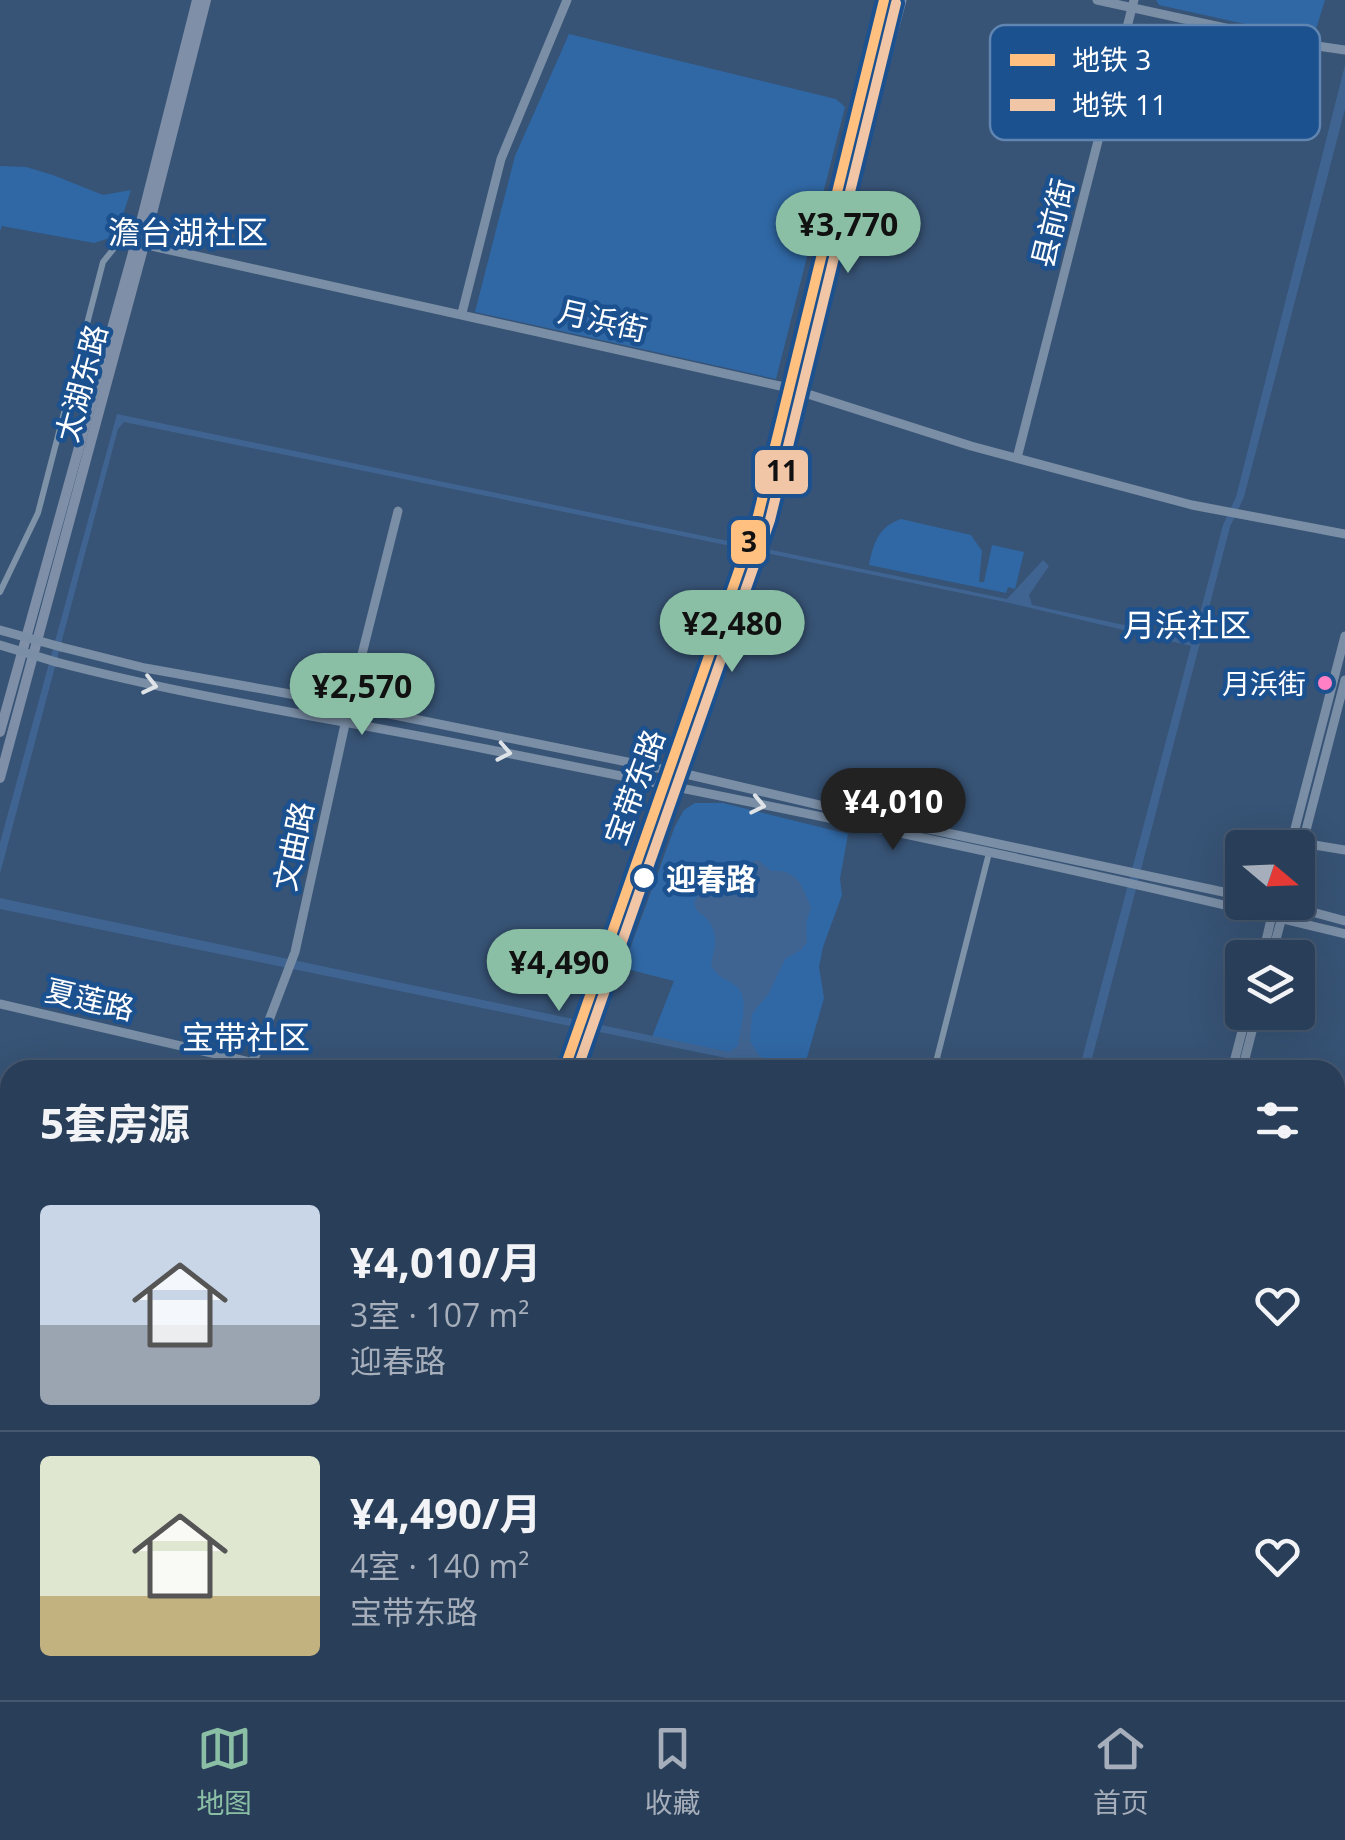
<!DOCTYPE html>
<html lang="zh">
<head>
<meta charset="utf-8">
<style>
  body { margin:0; font-family:"Open Sans","Noto Sans SC",sans-serif; background:#354961; color:#f1f3f6; height:100vh; display:flex; flex-direction:column; font-size:38px; white-space:nowrap }
  * { box-sizing:border-box; margin:0 }
  p { font-size:32px; color:#a5aeba }
  .icon { flex:none; width:55px; height:55px; fill:none; stroke:currentColor; stroke-width:2; stroke-linecap:round; stroke-linejoin:round }
  .map { position:relative; flex:1; overflow:hidden }
  .details { position:absolute; left:0px; top:1060px; width:1345px; height:640px; display:flex; flex-direction:column; background:#293e58; border-radius:30px 30px 0 0; box-shadow:0 10px 40px #0002,0 0 0 2px #45576e }
  .details>* { flex:none }
  .needle { width:65px; rotate:109deg }
  .buttons { position:absolute; left:1225px; top:830px; display:grid; gap:20px }
  .buttons a { display:grid; place-items:center; width:90px; height:90px; border-radius:10px; background:#293e58; box-shadow:0 10px 40px #0002,0 0 0 2px #45576e; font-size:50px }
  .price { position:absolute; translate:-50% -85px; padding:0 22px; border-radius:35px; background:#8abfa5; color:#111; font-size:32px; line-height:65px; filter:drop-shadow(0 2px 5px #0008) }
  .price::after { content:''; position:absolute; left:50%; top:60px; width:30px; height:22px; margin-left:-15px; background:inherit; clip-path:polygon(0 0,100% 0,50% 100%) }
  .price.active { background:#222; color:#fff }
  ul { padding:0; list-style:none }
  li { display:flex; align-items:center; gap:30px; height:250px; padding:0 40px }
  li+li { border-top:2px solid #45576e }
  li span { display:grid; place-items:center; flex:none; width:280px; height:200px; border-radius:10px; color:#555 }
  li>.icon { margin-inline-start:auto }
  span .icon { width:120px; height:120px; fill:#fffc; stroke-width:1 }
  li b { font-size:42px }
  h2 { display:flex; justify-content:space-between; align-items:center; height:120px; padding:0 40px; font-size:42px }
  .tabs { display:flex; justify-content:space-around; align-items:center; height:140px; border-top:2px solid #45576e; background:#293e58; font-size:28px; color:#a5aeba }
  .tabs a { display:grid; justify-items:center; gap:5px }
  .tabs .active { color:#8abfa5 }
  .map>svg:first-child { display:block }
  .green { fill:#3068a5 }
  .water { fill:#406491 }
  .lines { fill:none; stroke-linecap:round; stroke-linejoin:round }
  .street { stroke:#7e93a8; stroke-width:6 }
  .secondary { stroke:#7a8ea5; stroke-width:9 }
  .primary { stroke:#7e8fa7; stroke-width:10 }
  .secondary-bridge { stroke:#7a8ea5; stroke-width:9 }
  .metro-1-casing { stroke:#1c5190; stroke-width:18 }
  .metro-2-casing { stroke:#1c5190; stroke-width:18 }
  .metro-1 { stroke:#ffc080; stroke-width:10 }
  .metro-2 { stroke:#f1c6a6; stroke-width:10 }
  .oneway { stroke:#dee3e8 }
  .bus-dot { fill:#ff80c5; stroke:#1c5190; stroke-width:4 }
  .stop-dot { fill:#fff; stroke:#1c5190; stroke-width:4 }
  .labels { text-anchor:middle; dominant-baseline:central; stroke-width:9; stroke-linejoin:round; paint-order:stroke }
  .bus-label { font-size:28px; fill:#fff; stroke:#1c5190; text-anchor:end }
  .street-label { font-size:30px; fill:#fff; stroke:#1c5190 }
  .stop-label { font-size:30px; font-weight:bold; fill:#fff; stroke:#1c5190; text-anchor:start }
  .neighbourhood-label { font-size:32px; fill:#fff; stroke:#1c5190 }
  .key { fill:#1c5190; stroke:#6085b1; stroke-width:2.5 }
  .key-label { font-size:28px; fill:#fff }
  .line-badge { stroke:#1c5190; stroke-width:4 }
  .pale-badge-label { font-size:28px; text-anchor:middle; font-weight:bold; fill:#111 }
</style>
</head>
<body>
<div class="map">
<svg width="1345" height="1700" viewBox="0 0 1345 1700">
  <rect width="100%" height="100%" fill="#375375"/>
  <g class="green">
    <path d="M1156 0H1325L1313 39 1159 5Z"/>
    <path d="M569 34 836 99 845 107 776 379 475 312 515 156Z"/>
    <path d="M0 166 26 167 53 175 103 195 131 190 116 236 94 243 2 226 0 231Z"/>
    <path d="M901 519 971 535 982 551 979 582H984L992 545 1024 552 1015 589 1008 587 1006 593 869 565C873 544 879 526 901 519Z"/>
    <path d="M695 803H723L848 834 840 879 842 895 823 947 819 967 824 998 804 1068 652 1037 674 981 623 968 675 826 684 810Z"/>
    <path d="M912 1690H1073L1074 1700H979Z"/>
  </g>
  <g class="water">
    <path d="M1345 65V109L1244 497 1230 527 1089 1070H1079L1191 646 1005 602 124 422 118 429 0 874V843L117 414 1007 599 1043 560 1049 566 1029 595 1032 605 1193 640 1223 525 1236 497Z"/>
    <path d="M758 860 771 871C798 869 801 885 811 907L806 923 807 942 801 950 785 959 769 993 752 1014 750 1041 760 1057 819 1070 768 1067 732 1070 734 1062 731 1059 0 909V898L729 1052 738 1046C739 1029 751 1000 737 987 726 977 721 981 711 966 713 951 720 939 710 923 704 913 697 915 694 903L708 877 714 879 716 888 732 890 737 882 744 880 742 871 747 864Z"/>
  </g>
  <g class="lines">
    <g class="street">
      <path d="M0 592 38 513 103 262 115 247 134 243"/>
      <path d="M934 1070 989 853"/>
    </g>
    <g class="secondary">
      <path d="M1097 0 1290 42 1345 50"/>
      <path d="M138 243 789 388 971 446 1192 505 1345 534"/>
      <path d="M462 313 501 159 567 0"/>
      <path d="M1017 458 1134 0"/>
      <path d="M61 647 145 668 290 694 677 772 845 811 1242 896"/>
      <path d="M56 662C198 699 343 720 486 749 773 806 1061 864 1345 934"/>
      <path d="M1302 843 1345 850"/>
      <path d="M1290 848 1345 636"/>
      <path d="M1298 861 1345 680"/>
      <path d="M1275 902 1345 921"/>
      <path d="M1262 958 1275 902"/>
      <path d="M1271 958 1282 917"/>
      <path d="M0 1004 285 1070"/>
      <path d="M250 1070 295 952 349 706 398 511"/>
      <path d="M561 1070 745 552 893 0"/>
      <path d="M570 1070 757 542 902 0"/>
      <path d="M1232 1070 1247 1012"/>
      <path d="M1242 1070 1257 1012"/>
      <path d="M1335 1383 1345 1385"/>
      <path d="M0 1386 10 1388"/>
      <path d="M1335 1649 1345 1651"/>
      <path d="M1080 1690 1082 1700"/>
      <path d="M1094 1690 1095 1700"/>
      <path d="M1102 1690 1103 1700"/>
      <path d="M1116 1690V1700"/>
      <path d="M101 1700 103 1690"/>
      <path d="M429 1700 430 1690"/>
      <path d="M443 1700 444 1690"/>
      <path d="M451 1700 453 1690"/>
      <path d="M465 1700 467 1690"/>
    </g>
    <g class="primary">
      <path d="M0 732 136 242 197 0"/>
      <path d="M0 778 144 245 206 0"/>
    </g>
    <g class="secondary-bridge">
      <path d="M0 630 61 647"/>
      <path d="M0 645 56 662"/>
    </g>
    <g class="metro-1-casing">
      <path id="metro-1" d="M564 1070 758 516 884 0"/>
    </g>
    <g class="metro-2-casing">
      <path id="metro-2" d="M577 1070 770 520 896 3"/>
    </g>
    <use href="#metro-1" class="metro-1"/>
    <use href="#metro-2" class="metro-2"/>
  </g>
  <defs><path id="oneway-chevron" d="M-2-3.5L2.5 0L-2 3.5" fill="none" stroke-width="1.6" stroke-linecap="round" stroke-linejoin="round" transform="scale(2.5)"/></defs>
  <g class="oneway">
    <use href="#oneway-chevron" transform="translate(150 685) rotate(13)"/>
    <use href="#oneway-chevron" transform="translate(504 752) rotate(11)"/>
    <use href="#oneway-chevron" transform="translate(758 805) rotate(12)"/>
  </g>
  <circle class="bus-dot" cx="1325" cy="683" r="9"/>
  <circle class="stop-dot" cx="644" cy="878" r="12"/>
  <g class="labels">
    <g class="bus-label">
      <text x="1306" y="683">月浜街</text>
    </g>
    <g class="street-label">
      <text transform="translate(1052 223) rotate(-76)">县前街</text>
      <text transform="translate(603 320) rotate(13)">月浜街</text>
      <text transform="translate(81 383) rotate(-75)">太湖东路</text>
      <text transform="translate(634 787) rotate(-70)">宝带东路</text>
      <text transform="translate(293 846) rotate(-78)">文曲路</text>
      <text transform="translate(90 999) rotate(13)">夏莲路</text>
    </g>
    <g class="stop-label">
      <text x="666" y="878">迎春路</text>
    </g>
    <g class="neighbourhood-label">
      <text x="188" y="231">澹台湖社区</text>
      <text x="1187" y="624">月浜社区</text>
      <text x="246" y="1036">宝带社区</text>
    </g>
  </g>
  <rect x="990" y="25" width="330" height="115" rx="15" class="key"/>
  <rect x="1010" y="54" width="45" height="12" fill="#ffc080"/>
  <rect x="1010" y="99" width="45" height="12" fill="#f1c6a6"/>
  <g class="key-label">
    <text x="1072" y="70">地铁 3</text>
    <text x="1072" y="115">地铁 11</text>
  </g>
  <g class="line-badge">
    <rect x="753" y="448" width="57" height="48" rx="10" fill="#f1c6a6"/>
    <rect x="729" y="518" width="39" height="48" rx="10" fill="#ffc080"/>
  </g>
  <g class="pale-badge-label">
    <text x="782" y="481">11</text>
    <text x="749" y="552">3</text>
  </g>
</svg>
<div class="buttons">
<a><svg class="needle" viewBox="-14 -14 28 28"><path d="M0-13l5 13h-10z" fill="#e53935"/><path d="M0 13l5-13h-10z" fill="#a5aeba"/></svg></a>
<a><svg class="icon" aria-label="layers" viewBox="0 0 24 24"><path d="M12 4l9 5-9 5-9-5zM3 14l9 5 9-5"/></svg></a>
</div>
<b class="price" style="left:848px;top:276px">¥3,770</b>
<b class="price" style="left:732px;top:675px">¥2,480</b>
<b class="price" style="left:362px;top:738px">¥2,570</b>
<b class="price active" style="left:893px;top:853px">¥4,010</b>
<b class="price" style="left:559px;top:1014px">¥4,490</b>
<section class="details">
<h2>5套房源<svg class="icon" aria-label="filters" viewBox="0 0 24 24"><path d="M4 7h16M4 17h16"/><circle cx="9" cy="7" r="2"/><circle cx="15" cy="17" r="2"/></svg></h2>
<ul>
<li><span style="background:linear-gradient(#c9d6e8 60%,#9aa5b1 0)"><svg class="icon" aria-label="home" viewBox="0 0 24 24"><path d="M3 11l9-7 9 7M6 9v11h12V9"/></svg></span><div><b>¥4,010/月</b><p>3室 · 107 m²</p><p>迎春路</p></div><svg class="icon" aria-label="heart" viewBox="0 0 24 24"><path d="M12 20l-8-8c-3-5 5-10 8-4 3-6 11-1 8 4z"/></svg></li>
<li><span style="background:linear-gradient(#dfe7d0 70%,#c2b280 0)"><svg class="icon" aria-label="home" viewBox="0 0 24 24"><path d="M3 11l9-7 9 7M6 9v11h12V9"/></svg></span><div><b>¥4,490/月</b><p>4室 · 140 m²</p><p>宝带东路</p></div><svg class="icon" aria-label="heart" viewBox="0 0 24 24"><path d="M12 20l-8-8c-3-5 5-10 8-4 3-6 11-1 8 4z"/></svg></li>
</ul>
</section>
</div>
<nav class="tabs">
<a class="active"><svg class="icon" aria-label="map" viewBox="0 0 24 24"><path d="M3 6l6-2 6 2 6-2v14l-6 2-6-2-6 2zM9 4v14M15 6v14"/></svg>地图</a>
<a><svg class="icon" aria-label="saved" viewBox="0 0 24 24"><path d="M7 4h10v16l-5-4-5 4z"/></svg>收藏</a>
<a><svg class="icon" aria-label="home" viewBox="0 0 24 24"><path d="M3 11l9-7 9 7M6 9v11h12V9"/></svg>首页</a>
</nav>
</body>
</html>
